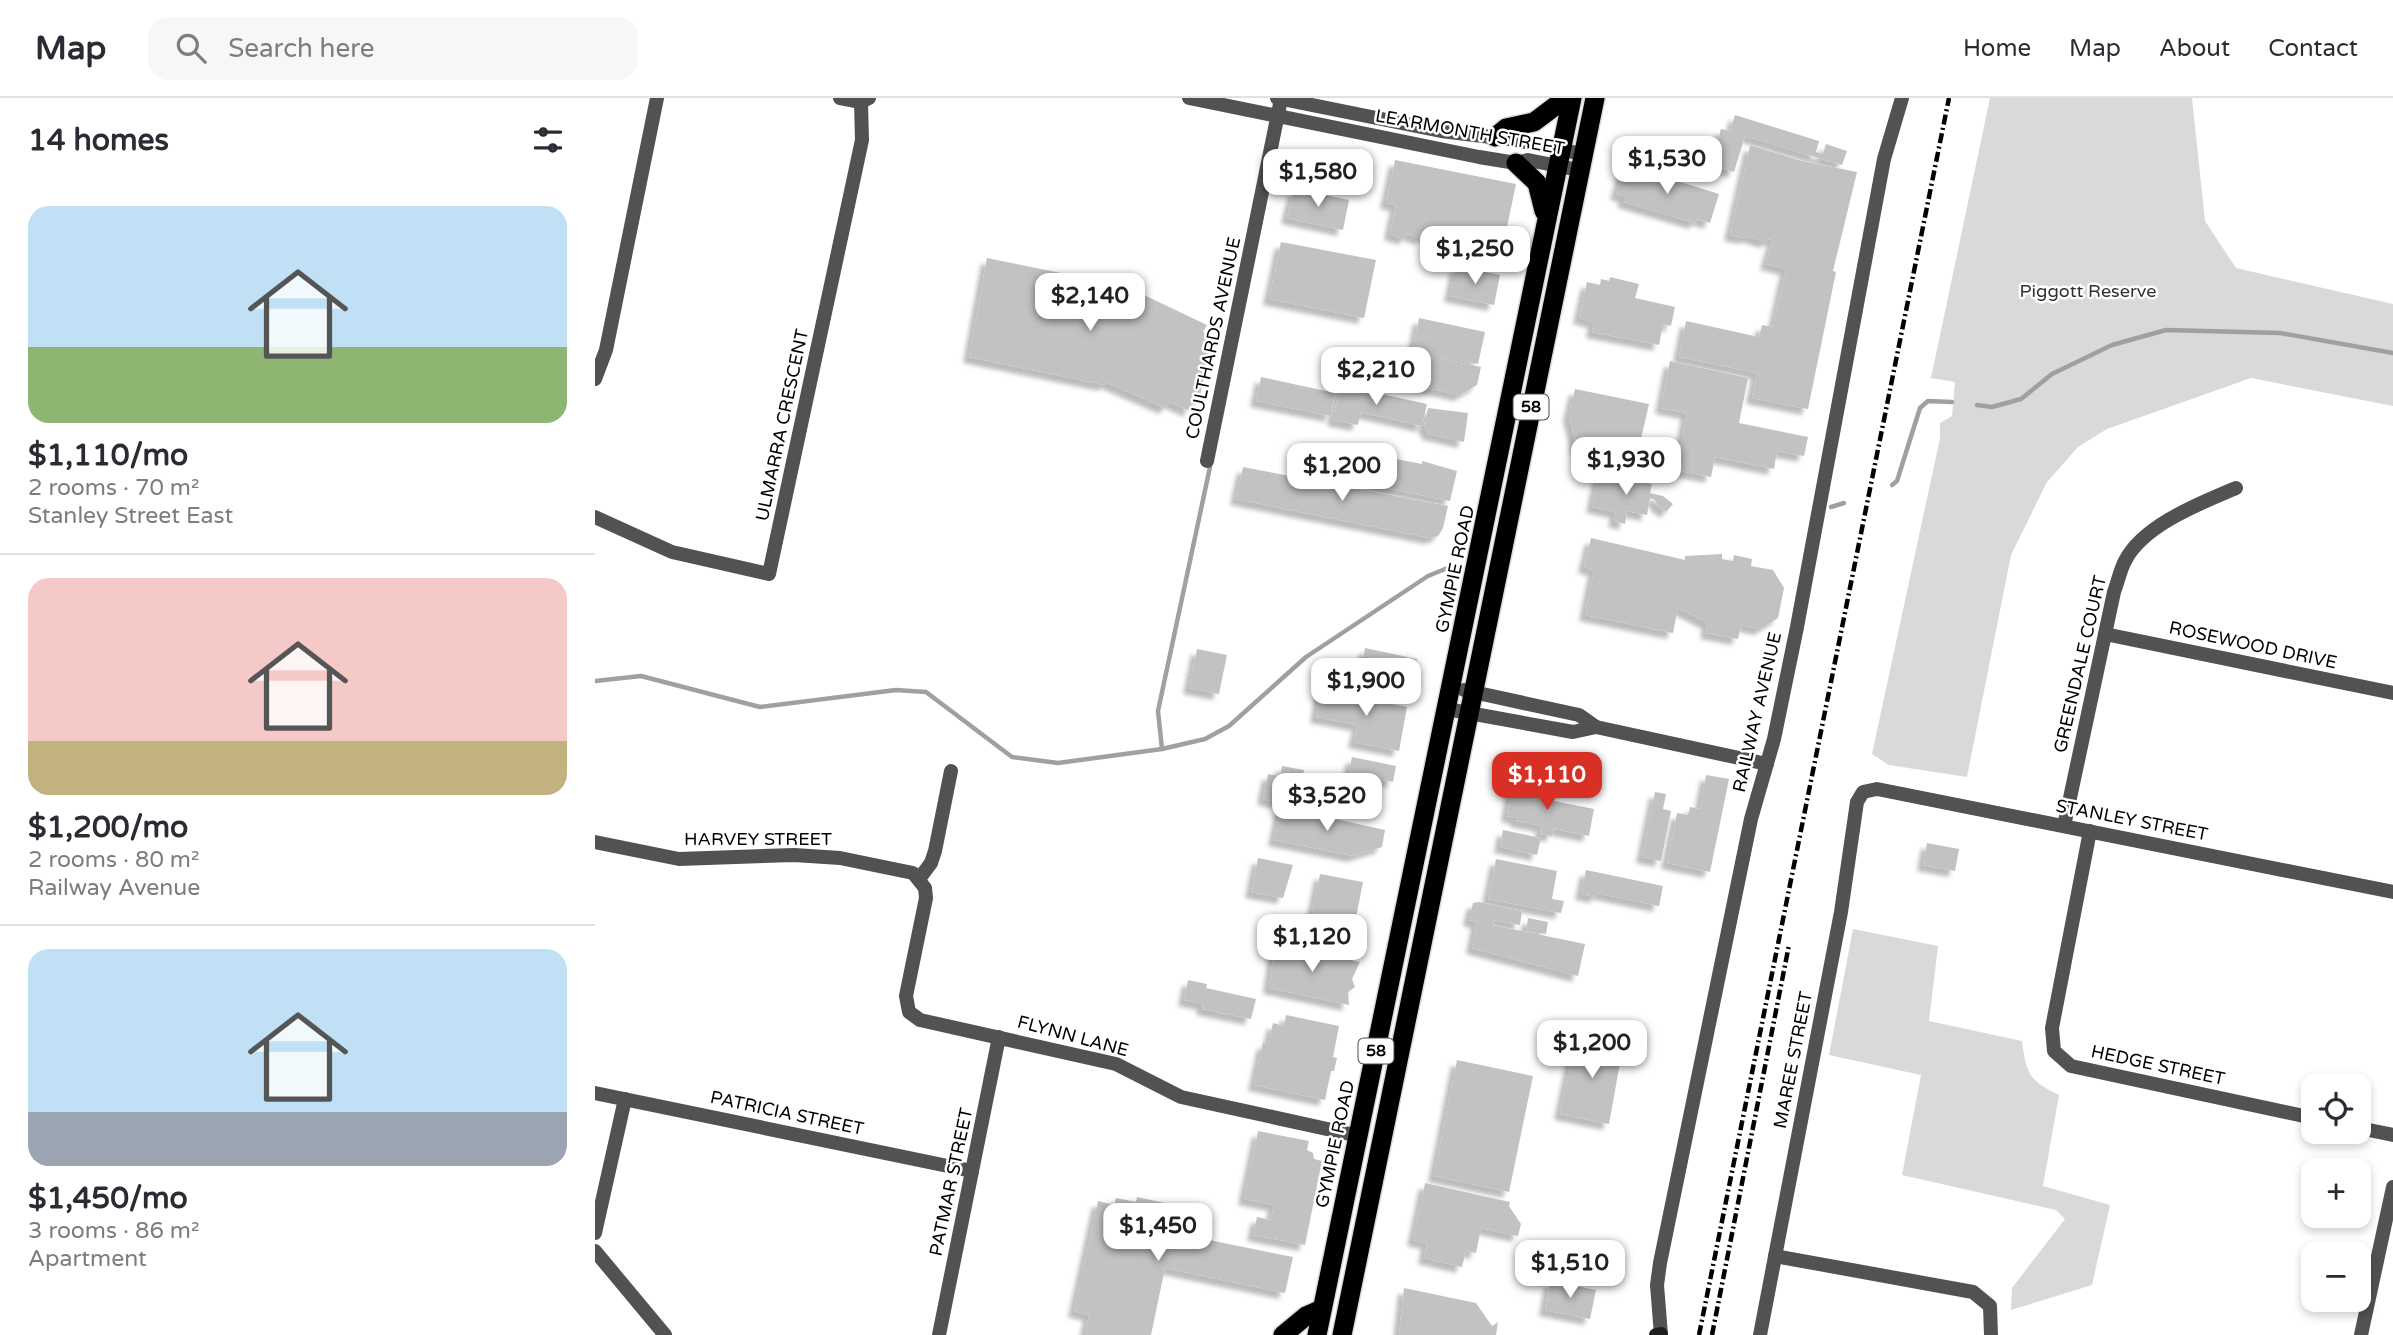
<!DOCTYPE html>
<html lang="en">
<head>
<meta charset="utf-8">
<style>
  body { margin:0; font-family:"Varela Round",sans-serif; background:#f7f7f7; color:#2b2b33; height:100vh; display:flex; flex-direction:column; font-size:26px; white-space:nowrap }
  * { box-sizing:border-box; margin:0 }
  p { font-size:23px; color:#7c7c81 }
  .icon { flex:none; width:38px; height:38px; fill:none; stroke:currentColor; stroke-width:2; stroke-linecap:round; stroke-linejoin:round }
  .map { position:relative; flex:1; overflow:hidden }
  .drawer { display:flex; flex-direction:column; background:#fff; width:595px }
  .drawer>* { flex:none }
  .tools { position:absolute; left:1706px; top:976px; display:grid; gap:14px }
  .tools a { display:grid; place-items:center; width:70px; height:70px; border-radius:14px; background:#fff; box-shadow:0 4px 10px #0003; font-size:35px }
  .price { position:absolute; translate:-50% -60px; padding:0 16px; border-radius:14px; background:#fff; color:#222; font-size:23px; line-height:46px; filter:drop-shadow(0 2px 4px #0008) }
  .price::after { content:''; position:absolute; left:50%; top:42px; width:21px; height:16px; margin-left:-10px; background:inherit; clip-path:polygon(0 0,100% 0,50% 100%) }
  .price.on { background:#d93025; color:#fff }
  ul { padding:0; list-style:none }
  li { display:grid; align-content:center; gap:14px; height:371px; padding:0 28px }
  li+li { border-top:2px solid #e1e1e2 }
  li span { display:grid; place-items:center; height:217px; border-radius:21px; color:#555 }
  li>.icon { margin-inline-start:auto }
  span .icon { width:126px; height:126px; fill:#fffc; stroke-width:1 }
  li b { font-size:30px }
  h2 { display:flex; justify-content:space-between; align-items:center; height:84px; padding:0 28px; font-size:30px }
  header { display:flex; align-items:center; gap:42px; box-sizing:border-box; height:98px; padding:0 35px; background:#fff; border-bottom:2px solid #e1e1e2 }
  header strong { font-size:33px }
  nav { display:flex; gap:38px; margin-inline-start:auto; font-size:24px }
  .search { width:490px; height:63px; background:#f7f7f7; display:flex; align-items:center; gap:18px; box-sizing:border-box; padding:0 24px; border-radius:21px; color:#7c7c81; font-size:26px }
  main { display:flex; flex:1; min-height:0 }
  .map>svg:first-child { display:block }
  .green { fill:#d9d9d9 }
  .lines { fill:none; stroke-linecap:round; stroke-linejoin:round }
  .stream { stroke:#a0a0a0; stroke-width:4.5 }
  .building { fill:#c2c2c2; filter:url(#shadow) }
  .trunk-casing { stroke:#dbdbdb; stroke-width:22 }
  .minor { stroke:#525252; stroke-width:14 }
  .secondary { stroke:#1f1f1f; stroke-width:14 }
  .trunk { stroke:#000; stroke-width:19 }
  .rail { stroke:#000; stroke-width:4.5; stroke-dasharray:10 3.5 2 3.5; stroke-linecap:butt }
  .labels { text-anchor:middle; dominant-baseline:central; stroke-width:5; stroke-linejoin:round; paint-order:stroke }
  .shield { fill:#fff; stroke:#4c4c4c; stroke-width:2 }
  .shield-label { font-size:16px; font-weight:bold; fill:#000 }
  .street-label { font-size:18px; fill:#000; stroke:#fff }
  .park-label { font-size:18px; fill:#303030; stroke:#fff }
</style>
</head>
<body>
<header>
<strong>Map</strong>
<div class="search"><svg class="icon" aria-label="search" viewBox="0 0 24 24"><circle cx="10" cy="10" r="6"/><path d="M15 15l6 6"/></svg>Search here</div>
<nav><a>Home</a><a>Map</a><a>About</a><a>Contact</a></nav>
</header>
<main>
<section class="drawer">
<h2>14 homes<svg class="icon" aria-label="filters" viewBox="0 0 24 24"><path d="M4 7h16M4 17h16"/><circle cx="9" cy="7" r="2"/><circle cx="15" cy="17" r="2"/></svg></h2>
<ul>
<li><span style="background:linear-gradient(#bfe0f5 65%,#8fb573 0)"><svg class="icon" aria-label="home" viewBox="0 0 24 24"><path d="M3 11l9-7 9 7M6 9v11h12V9"/></svg></span><div><b>$1,110/mo</b><p>2 rooms · 70 m²</p><p>Stanley Street East</p></div></li>
<li><span style="background:linear-gradient(#f6c9c9 75%,#c2b280 0)"><svg class="icon" aria-label="home" viewBox="0 0 24 24"><path d="M3 11l9-7 9 7M6 9v11h12V9"/></svg></span><div><b>$1,200/mo</b><p>2 rooms · 80 m²</p><p>Railway Avenue</p></div></li>
<li><span style="background:linear-gradient(#bfe0f5 75%,#9aa5b1 0)"><svg class="icon" aria-label="home" viewBox="0 0 24 24"><path d="M3 11l9-7 9 7M6 9v11h12V9"/></svg></span><div><b>$1,450/mo</b><p>3 rooms · 86 m²</p><p>Apartment</p></div></li>
</ul>
</section>
<div class="map">
<svg width="1798" height="1237" viewBox="0 0 1798 1237">
  <defs>
    <filter id="shadow"><feDropShadow dx="-6" dy="6" stdDeviation="2" flood-color="#0004"/></filter>
  </defs>
  <rect width="100%" height="100%" fill="#fff"/>
  <g class="green">
    <path d="M1395 0H1597L1610 123 1641 170 1798 206V308L1656 280 1512 331 1483 349 1452 384 1416 457 1372 679 1294 667 1277 656 1345 340V325L1357 318 1360 284 1336 280Z"/>
    <path d="M1258 831 1343 848 1334 923 1427 943C1431 975 1434 983 1464 997L1448 1088 1515 1107 1497 1187 1416 1212 1417 1190 1470 1121 1461 1112 1307 1077 1326 977 1234 957Z"/>
  </g>
  <g class="lines">
    <g class="stream">
      <path d="M1382 307 1397 309 1426 301 1457 276 1517 247 1571 232 1685 235 1798 255"/>
      <path d="M1297 387 1302 383 1325 310 1333 303 1357 304"/>
      <path d="M1236 409 1249 405"/>
      <path d="M0 583 46 578 165 609 301 592 331 594 417 659 463 665 567 651 610 641 634 628 711 559 833 478 855 469"/>
      <path d="M567 651 563 613 615 369"/>
    </g>
  </g>
  <g class="building">
    <path d="M1140 17 1224 43 1221 54 1228 56 1231 46 1252 53 1247 67 1150 38 1139 74 1116 66 1126 31 1135 33Z"/>
    <path d="M1155 47 1207 63 1262 74 1238 173 1241 174 1213 311 1157 300 1162 275 1084 259 1091 223 1164 239 1167 227 1178 229 1191 171 1171 166 1178 142 1173 141 1171 144 1152 138 1150 140 1135 137Z"/>
    <path d="M800 62 921 86 907 153 889 143 886 149 868 139 865 144 848 135 846 143 829 137 827 141 812 136 810 141 795 136 801 107 791 105Z"/>
    <path d="M1037 69 1124 96 1115 125 1102 121 1100 125 1029 104V98L1021 96 1028 73 1035 75Z"/>
    <path d="M699 91 754 102 748 132 692 120Z"/>
    <path d="M686 144 781 162 769 220 674 201Z"/>
    <path d="M392 160 530 188 612 227 608 234 618 239 603 306 597 303 595 313 575 304 570 310 511 284 510 287 374 259Z"/>
    <path d="M861 168 905 177 899 207 855 198Z"/>
    <path d="M1015 179 1044 186 1040 200 1080 209 1076 228 1068 226 1064 247 997 234 999 224 984 220 992 184 1005 187 1006 181 1014 183Z"/>
    <path d="M824 220 890 234 883 266 818 252Z"/>
    <path d="M793 249 886 269 882 287 865 297 787 280Z"/>
    <path d="M1075 263 1153 280 1144 325 1213 339 1209 358 1182 353 1179 371 1120 359 1116 379 1081 372 1092 315 1066 310Z"/>
    <path d="M666 279 740 295 736 318 661 303Z"/>
    <path d="M745 287 832 306 827 328 766 314 763 327 738 322Z"/>
    <path d="M980 291 1054 306 1046 341 1036 339 1032 362 982 351 974 317Z"/>
    <path d="M833 310 873 315 869 344 834 336 829 328Z"/>
    <path d="M724 346 827 366V363L862 373 855 403 718 375Z"/>
    <path d="M648 369 853 408 848 430 843 438 835 440 641 401Z"/>
    <path d="M1004 375 1057 386 1055 395 1068 398 1078 406 1071 414 1062 407 1060 402 1055 400 1052 417 1032 413 1030 426 1019 423 1021 414 997 409Z"/>
    <path d="M996 440 1090 462V458L1127 456V461L1138 463 1139 457 1157 461 1156 468 1178 472 1189 490 1183 520 1165 531 1146 527 1143 541 1111 535 1113 525 1083 510 1078 535 990 517 999 472 989 469Z"/>
    <path d="M770 550 822 561 817 590 764 580Z"/>
    <path d="M602 551 632 557 624 596 594 590Z"/>
    <path d="M726 592 812 609 804 653 759 644 763 627 721 619Z"/>
    <path d="M757 659 801 668 798 684 754 674Z"/>
    <path d="M687 668 709 672 704 709 668 701 673 676 685 678Z"/>
    <path d="M1111 677 1134 681 1115 774 1072 765 1082 715 1093 717 1095 709 1105 711Z"/>
    <path d="M918 681 946 690 944 700 999 711 994 738 959 731 957 738 945 736 947 728 921 723V720L912 718Z"/>
    <path d="M1060 694 1071 696 1068 711 1076 713 1066 763 1047 759Z"/>
    <path d="M686 709 790 732 787 749 758 758 679 742Z"/>
    <path d="M908 732 946 740 942 757 905 749Z"/>
    <path d="M1332 745 1364 751 1360 773 1328 767Z"/>
    <path d="M663 760 698 767 688 800 656 794Z"/>
    <path d="M901 761 962 773 957 801 969 803 966 815 893 801Z"/>
    <path d="M991 772 1068 788 1064 808 1002 795 1001 799 986 796Z"/>
    <path d="M725 776 768 784 754 855 711 847Z"/>
    <path d="M884 804 927 813 925 827 899 822 898 827 990 846 983 878 877 850 882 824 874 822 878 805Z"/>
    <path d="M933 820 953 824 951 836 931 833Z"/>
    <path d="M680 846 765 864 757 881 760 889 753 894 754 907 674 890Z"/>
    <path d="M593 882 612 886 611 890 661 901 656 921 607 911 608 906 589 902Z"/>
    <path d="M691 917 744 928 738 959 742 960 739 973H736L730 1002 659 987 668 945 673 946 678 925 689 928Z"/>
    <path d="M981 938 1028 948 1014 1026 965 1016Z"/>
    <path d="M862 962 938 978 914 1094 839 1078Z"/>
    <path d="M663 1033 714 1043 712 1052 718 1055 719 1061 727 1063 710 1147 658 1137 662 1119 676 1122 679 1107 649 1101Z"/>
    <path d="M830 1085 915 1104 914 1108 926 1126 923 1138 886 1130 881 1155 871 1153 867 1169 829 1160 832 1145 818 1142Z"/>
    <path d="M542 1099 598 1111 595 1122 617 1127 614 1142 698 1159 690 1195 570 1170 556 1237H490L494 1217 479 1213 503 1103 519 1107 521 1100 541 1104Z"/>
    <path d="M955 1183 1001 1192 995 1221 950 1212Z"/>
    <path d="M809 1190 881 1205 897 1228 903 1224 901 1237H804Z"/>
  </g>
  <g class="lines">
    <g class="trunk-casing">
      <g id="trunk">
        <path d="M900 39 911 30 939 24 971 0"/>
        <path d="M921 65 942 85 949 113"/>
        <path d="M688 1237 711 1218 727 1211"/>
        <path d="M722 1237 977 0"/>
        <path d="M747 1237C831 825 912 412 1000 0"/>
      </g>
    </g>
    <g class="minor">
      <path d="M245 0 266 4 274 0"/>
      <path d="M594 0 884 59 921 65 933 62 984 72"/>
      <path d="M682 0 846 33 921 42 987 56"/>
      <path d="M0 281 11 252 62 0"/>
      <path d="M612 363 686 1"/>
      <path d="M0 419 77 454 174 476 267 42 266 4"/>
      <path d="M1510 536 1798 595"/>
      <path d="M869 592 984 617 1001 629 1172 666"/>
      <path d="M852 611 978 634 1001 629"/>
      <path d="M1469 728 1519 494C1523 484 1525 472 1530 463 1548 427 1606 405 1641 390"/>
      <path d="M1495 733 1457 930 1459 953 1476 968 1718 1020"/>
      <path d="M0 744 84 761 199 757 245 760 318 775 330 790 331 800 311 898 314 914 325 922 521 966 586 999 764 1038"/>
      <path d="M324 781 336 765 340 753 356 673"/>
      <path d="M0 995 377 1073"/>
      <path d="M1764 1030 1798 1037"/>
      <path d="M0 1135 30 1001"/>
      <path d="M0 1153 70 1237"/>
      <path d="M1180 1158 1378 1194 1395 1208 1396 1237"/>
      <path d="M344 1237 404 939"/>
      <path d="M1066 1237 1062 1187 1065 1165 1156 721 1179 641 1202 529 1289 61 1307 0"/>
      <path d="M1165 1237 1246 814 1262 704 1268 694 1282 691 1798 794"/>
      <path d="M1766 1237 1798 1089"/>
    </g>
    <path class="secondary" d="M1061 1237 1066 1236"/>
    <use href="#trunk" class="trunk"/>
    <g class="rail">
      <path d="M1104 1237 1354 0"/>
      <path d="M1117 1237 1194 847"/>
    </g>
  </g>
  <g class="labels">
    <g class="shield">
      <rect x="918.5" y="296.5" width="35" height="25" rx="5"/>
      <rect x="763.5" y="940.5" width="35" height="25" rx="5"/>
    </g>
    <g class="shield-label">
      <text x="936" y="309">58</text>
      <text x="781" y="953">58</text>
    </g>
    <g class="street-label">
      <text transform="translate(875 34) rotate(10)">LEARMONTH STREET</text>
      <text transform="translate(618 240) rotate(-78)">COULTHARDS AVENUE</text>
      <text transform="translate(187 327) rotate(-78)">ULMARRA CRESCENT</text>
      <text transform="translate(860 471) rotate(-78)">GYMPIE ROAD</text>
      <text transform="translate(1658 547) rotate(12)">ROSEWOOD DRIVE</text>
      <text transform="translate(1485 566) rotate(-77)">GREENDALE COURT</text>
      <text transform="translate(1162 614) rotate(-77)">RAILWAY AVENUE</text>
      <text transform="translate(1537 722) rotate(11)">STANLEY STREET</text>
      <text x="163" y="741">HARVEY STREET</text>
      <text transform="translate(478 938) rotate(15)">FLYNN LANE</text>
      <text transform="translate(1198 962) rotate(-79)">MAREE STREET</text>
      <text transform="translate(1563 967) rotate(12)">HEDGE STREET</text>
      <text transform="translate(192 1015) rotate(12)">PATRICIA STREET</text>
      <text transform="translate(740 1046) rotate(-78)">GYMPIE ROAD</text>
      <text transform="translate(356 1084) rotate(-78)">PATMAR STREET</text>
    </g>
    <g class="park-label">
      <text x="1493" y="193">Piggott Reserve</text>
    </g>
  </g>
</svg>
<div class="tools">
<a><svg class="icon" aria-label="locate" viewBox="0 0 24 24"><circle cx="12" cy="12" r="6"/><path d="M12 2v4M12 18v4M2 12h4M18 12h4"/></svg></a>
<a>+</a>
<a>−</a>
</div>
<b class="price" style="left:1072px;top:98px">$1,530</b>
<b class="price" style="left:723px;top:111px">$1,580</b>
<b class="price" style="left:880px;top:188px">$1,250</b>
<b class="price" style="left:495px;top:235px">$2,140</b>
<b class="price" style="left:781px;top:309px">$2,210</b>
<b class="price" style="left:1031px;top:399px">$1,930</b>
<b class="price" style="left:747px;top:405px">$1,200</b>
<b class="price" style="left:771px;top:620px">$1,900</b>
<b class="price on" style="left:952px;top:714px">$1,110</b>
<b class="price" style="left:732px;top:735px">$3,520</b>
<b class="price" style="left:717px;top:876px">$1,120</b>
<b class="price" style="left:997px;top:982px">$1,200</b>
<b class="price" style="left:563px;top:1165px">$1,450</b>
<b class="price" style="left:975px;top:1202px">$1,510</b>
</div>
</main>
</body>
</html>
